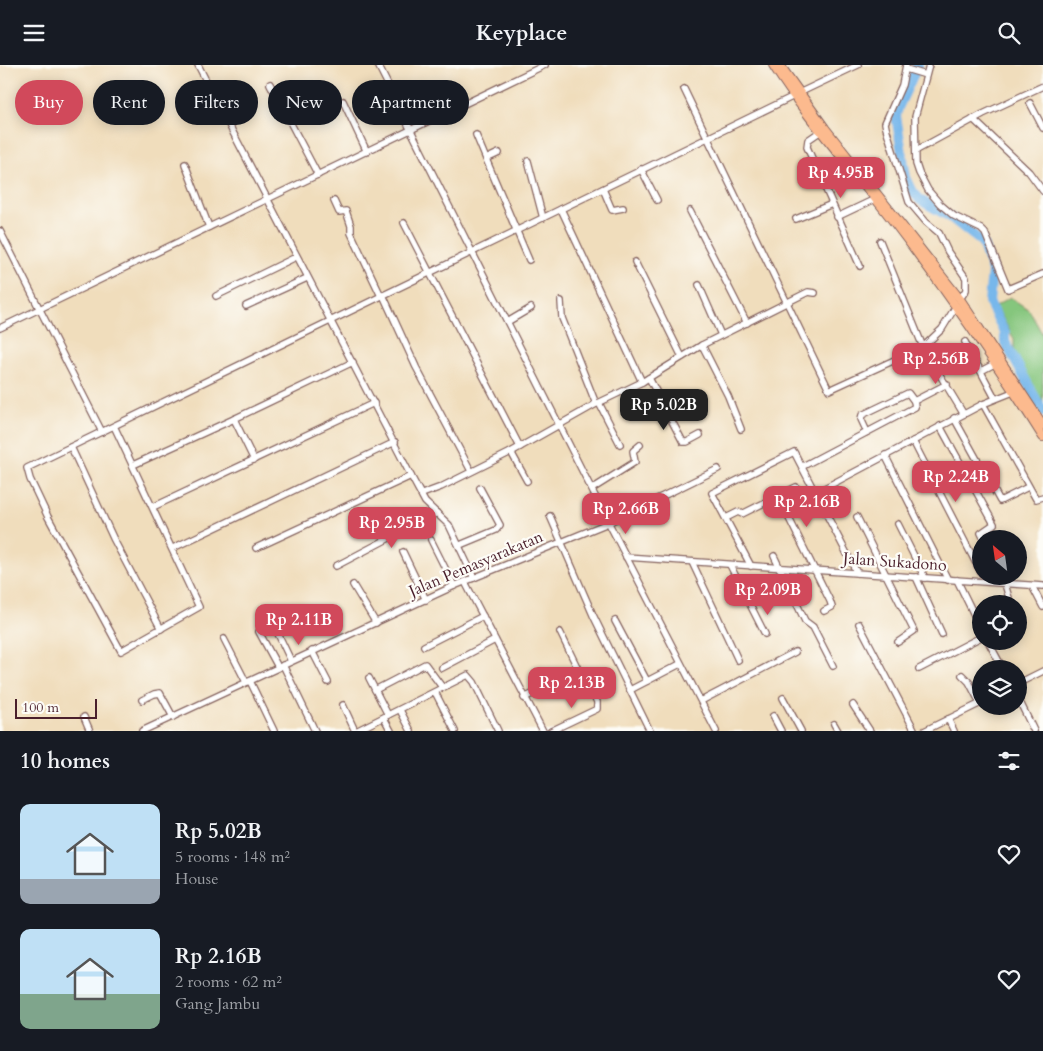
<!DOCTYPE html>
<html lang="en">
<head>
<meta charset="utf-8">
<style>
  body { margin:0; font-family:Cardo,serif; background:#242831; color:#f1f3f6; height:100vh; display:flex; flex-direction:column; font-size:19px; white-space:nowrap }
  * { box-sizing:border-box; margin:0 }
  p { font-size:16px; color:#9ea1a6 }
  .icon { flex:none; width:28px; height:28px; fill:none; stroke:currentColor; stroke-width:2; stroke-linecap:round; stroke-linejoin:round }
  .map { position:relative; height:666px; overflow:hidden }
  .drawer { display:flex; flex-direction:column; background:#171b24; flex:1 }
  .drawer>* { flex:none }
  .hud { position:absolute; left:15px; top:15px; width:500px; height:45px; display:flex; gap:10px }
  .needle { width:32px; rotate:331deg }
  .controls { position:absolute; left:972px; top:465px; display:grid; gap:10px }
  .controls a { display:grid; place-items:center; width:55px; height:55px; border-radius:50%; background:#171b24; box-shadow:0 2px 12px #0003; font-size:25px }
  .scale { position:absolute; left:15px; bottom:12px; width:82px; box-sizing:border-box; padding-left:5px; border:2px solid #4a1f2b; border-top:0; font-size:14px; line-height:18px; white-space:nowrap; color:#4a1f2b; -webkit-text-stroke:4px #fdfcf7; paint-order:stroke }
  .price { position:absolute; translate:-50% -42px; padding:0 11px; border-radius:10px; background:#d1495b; color:#fff; font-size:16px; line-height:32px; filter:drop-shadow(0 1px 2px #0008) }
  .price::after { content:''; position:absolute; left:50%; top:30px; width:15px; height:11px; margin-left:-8px; background:inherit; clip-path:polygon(0 0,100% 0,50% 100%) }
  .price.active { background:#222; color:#fff }
  ul { padding:0; list-style:none }
  li { display:flex; align-items:center; gap:15px; height:125px; padding:0 20px }
  li span { display:grid; place-items:center; flex:none; width:140px; height:100px; border-radius:10px; color:#555 }
  li>.icon { margin-inline-start:auto }
  span .icon { width:60px; height:60px; fill:#fffc; stroke-width:1 }
  li b { font-size:21px }
  h2 { display:flex; justify-content:space-between; align-items:center; height:60px; padding:0 20px; font-size:21px }
  .tag { padding:0 18px; border-radius:22px; background:#171b24; box-shadow:0 2px 12px #0003; font-size:18px; line-height:45px }
  .tag.active { background:#d1495b; color:#fff }
  header { display:flex; justify-content:space-between; align-items:center; height:65px; padding:0 20px; background:#171b24; font-size:22px; font-weight:800 }
  .map>svg:first-child { display:block }
  .green { fill:#85c67d; stroke:#687254 }
  .lines { fill:none; stroke-linecap:round; stroke-linejoin:round }
  .river { stroke:#77b7eb; stroke-width:10 }
  .minor-casing { stroke:#84625e; stroke-width:8 }
  .major-casing { stroke:#84625e; stroke-width:10 }
  .minor { stroke:#fff; stroke-width:5.5 }
  .major { stroke:#fcba8e; stroke-width:8 }
  .labels { text-anchor:middle; dominant-baseline:central; stroke-width:4.5; stroke-linejoin:round; paint-order:stroke }
  .street-label { font-size:16px; fill:#4a1f2b; stroke:#fdfcf7 }
</style>
</head>
<body>
<header><svg class="icon" aria-label="menu" viewBox="0 0 24 24"><path d="M4 6h16M4 12h16M4 18h16"/></svg>Keyplace<svg class="icon" aria-label="search" viewBox="0 0 24 24"><circle cx="10" cy="10" r="6"/><path d="M15 15l6 6"/></svg></header>
<div class="map">
<svg width="1043" height="666" viewBox="0 0 1043 666">
  <rect width="100%" height="100%" fill="#fdfcf7"/>
  <filter id="ink" filterUnits="userSpaceOnUse"><feTurbulence type="fractalNoise" baseFrequency=".02" numOctaves="2"/><feDisplacementMap in="SourceGraphic" scale="10" xChannelSelector="R" yChannelSelector="G"/><feConvolveMatrix kernelMatrix="1 2 1 2 8 2 1 2 1" color-interpolation-filters="sRGB"/></filter>
  <filter id="wash" filterUnits="userSpaceOnUse"><feTurbulence type="fractalNoise" baseFrequency=".0096" numOctaves="4" result="noise"/><feDisplacementMap in="SourceGraphic" scale="20" xChannelSelector="R" yChannelSelector="G"/><feGaussianBlur stdDeviation="1.12" result="paint"/><feColorMatrix in="noise" values="0 0 0 0 0 0 0 0 0 0 0 0 0 0 0 0 0 1.4 0 .05"/><feComposite in="paint" operator="in"/></filter>
  <g filter="url(#wash)">
    <rect width="100%" height="100%" fill="#f0ddbc"/>
    <path class="green" d="M1010 232 1029 245 1043 270V340L1014 286V274L996 241Z"/>
    <g class="lines">
      <path class="river" d="M918 0 898 43 896 51 906 112 912 125 920 135 950 152 982 177 992 206 989 237 1005 268V277L1043 347"/>
    </g>
  </g>
  <g filter="url(#ink)">
    <g class="lines">
      <g class="minor-casing">
        <g id="minor">
          <path d="M198 0 411 411 425 437 449 460 474 513"/>
          <path d="M378 0 601 443 716 666"/>
          <path d="M906 0 902 20 885 58 886 63 909 137 926 157 939 168 948 187 966 213V225L960 234"/>
          <path d="M929 0 915 52 916 99 919 108 928 125 940 139 954 151 981 164 985 168 1008 224 1043 209"/>
          <path d="M906 4 926 10"/>
          <path d="M270 19 318 110"/>
          <path d="M684 24 829 325 923 282 942 264 956 241"/>
          <path d="M799 28 858 0"/>
          <path d="M343 36 367 87"/>
          <path d="M1030 38 1043 63"/>
          <path d="M973 54 1029 107 1043 126"/>
          <path d="M821 66 808 75 807 82 860 201"/>
          <path d="M476 70 486 94"/>
          <path d="M917 85 983 49 1043 21"/>
          <path d="M499 88 486 94 529 195"/>
          <path d="M528 96 543 153"/>
          <path d="M185 99 209 162"/>
          <path d="M641 104 657 135"/>
          <path d="M603 124 612 145 623 143"/>
          <path d="M334 136 339 147 346 146 351 161V168L381 231"/>
          <path d="M561 144 642 317"/>
          <path d="M690 146 747 258"/>
          <path d="M837 152 875 134"/>
          <path d="M796 154 832 139"/>
          <path d="M404 158 520 382"/>
          <path d="M0 166 102 367"/>
          <path d="M880 176 923 282 963 348"/>
          <path d="M635 197 682 292"/>
          <path d="M699 220 721 270"/>
          <path d="M383 230 416 302 471 406"/>
          <path d="M216 231 296 192"/>
          <path d="M561 236 562 253 596 339"/>
          <path d="M246 241 307 213"/>
          <path d="M509 256 531 243"/>
          <path d="M0 263 545 0"/>
          <path d="M965 277 995 333"/>
          <path d="M702 280 728 331 741 364"/>
          <path d="M981 306 998 297"/>
          <path d="M649 313 683 377H687L700 370"/>
          <path d="M599 338 620 379"/>
          <path d="M983 339 1013 327"/>
          <path d="M954 353 1000 436 1028 422"/>
          <path d="M234 354 254 395"/>
          <path d="M114 361 199 542 121 586 48 452 30 414 27 403 794 31"/>
          <path d="M940 361 994 459 981 468 984 474"/>
          <path d="M867 367 861 354 862 350 908 328 914 336"/>
          <path d="M913 376 981 508"/>
          <path d="M71 382 114 475 161 564"/>
          <path d="M511 387 527 416"/>
          <path d="M885 390 948 515"/>
          <path d="M133 400 234 354 353 297"/>
          <path d="M803 401 915 342 914 336 947 319"/>
          <path d="M592 424 635 397 633 386 640 380"/>
          <path d="M817 427 983 339 1036 434 1043 432"/>
          <path d="M422 429 441 422 511 387 596 339 642 317 702 280 808 227 815 228"/>
          <path d="M778 431 830 536 832 542 824 546"/>
          <path d="M153 442 374 338"/>
          <path d="M550 451 593 550 650 666"/>
          <path d="M857 452 914 566 898 577"/>
          <path d="M726 453 738 447 742 449 796 422"/>
          <path d="M898 459 925 513"/>
          <path d="M431 475 454 521"/>
          <path d="M460 480 496 465 500 460 480 423"/>
          <path d="M173 483 395 377"/>
          <path d="M256 483 411 411"/>
          <path d="M403 487 426 535"/>
          <path d="M774 491 805 556 813 562 833 601"/>
          <path d="M626 492 1043 521"/>
          <path d="M692 497 738 595"/>
          <path d="M730 500 765 569"/>
          <path d="M336 501 437 448"/>
          <path d="M751 501 712 428 794 387 857 508"/>
          <path d="M916 512 942 569"/>
          <path d="M957 515 981 564"/>
          <path d="M465 517 543 666"/>
          <path d="M1005 519 1009 533"/>
          <path d="M353 520 376 558"/>
          <path d="M1032 521 1043 542"/>
          <path d="M271 554 291 596"/>
          <path d="M615 556 647 616"/>
          <path d="M859 559 915 666"/>
          <path d="M259 567 278 602"/>
          <path d="M224 574 246 617"/>
          <path d="M988 576 1003 604"/>
          <path d="M424 581 483 551"/>
          <path d="M312 586 328 617"/>
          <path d="M283 600 315 666"/>
          <path d="M442 603 495 575"/>
          <path d="M919 604 981 572"/>
          <path d="M962 610 969 617 980 638"/>
          <path d="M369 613 388 650"/>
          <path d="M250 616 274 666"/>
          <path d="M1019 618 1043 606"/>
          <path d="M375 625 425 599 442 622"/>
          <path d="M630 625 680 599"/>
          <path d="M435 627 455 666"/>
          <path d="M524 633 579 606 560 567"/>
          <path d="M783 633 801 666"/>
          <path d="M142 635 154 629 160 628 173 652"/>
          <path d="M1019 635 1034 666"/>
          <path d="M701 636 795 587"/>
          <path d="M343 640 355 666"/>
          <path d="M853 640 870 666"/>
          <path d="M400 645 411 666"/>
          <path d="M773 651 781 666"/>
          <path d="M84 652 90 666"/>
          <path d="M384 653 391 666"/>
          <path d="M948 654 954 666"/>
          <path d="M834 659 838 666"/>
          <path d="M142 666 454 521 608 458 718 404"/>
          <path d="M356 666 468 610 474 617 498 666"/>
          <path d="M551 666 597 644V637L590 622"/>
          <path d="M924 666 981 638"/>
        </g>
      </g>
      <g class="major-casing">
        <g id="major">
          <path d="M773 0C809 57 855 106 896 160 948 228 997 299 1043 372"/>
          <path d="M780 0 825 63 960 234 1043 360"/>
        </g>
      </g>
      <use href="#minor" class="minor"/>
      <use href="#major" class="major"/>
    </g>
  </g>
  <g class="labels">
    <g class="street-label">
      <text transform="translate(895 497) rotate(4)">Jalan Sukadono</text>
      <text transform="translate(476 499) rotate(-23)">Jalan Pemasyarakatan</text>
    </g>
  </g>
</svg>
<div class="controls">
<a><svg class="needle" viewBox="-14 -14 28 28"><path d="M0-13l5 13h-10z" fill="#e53935"/><path d="M0 13l5-13h-10z" fill="#9ea1a6"/></svg></a>
<a><svg class="icon" aria-label="locate" viewBox="0 0 24 24"><circle cx="12" cy="12" r="6"/><path d="M12 2v4M12 18v4M2 12h4M18 12h4"/></svg></a>
<a><svg class="icon" aria-label="layers" viewBox="0 0 24 24"><path d="M12 4l9 5-9 5-9-5zM3 14l9 5 9-5"/></svg></a>
</div>
<div class="scale">100 m</div>
<b class="price" style="left:841px;top:134px">Rp 4.95B</b>
<b class="price" style="left:936px;top:320px">Rp 2.56B</b>
<b class="price active" style="left:664px;top:366px">Rp 5.02B</b>
<b class="price" style="left:956px;top:438px">Rp 2.24B</b>
<b class="price" style="left:807px;top:463px">Rp 2.16B</b>
<b class="price" style="left:626px;top:470px">Rp 2.66B</b>
<b class="price" style="left:392px;top:484px">Rp 2.95B</b>
<b class="price" style="left:768px;top:551px">Rp 2.09B</b>
<b class="price" style="left:299px;top:581px">Rp 2.11B</b>
<b class="price" style="left:572px;top:644px">Rp 2.13B</b>
<div class="hud">
<a class="tag active">Buy</a>
<a class="tag">Rent</a>
<a class="tag">Filters</a>
<a class="tag">New</a>
<a class="tag">Apartment</a>
</div>
</div>
<section class="drawer">
<h2>10 homes<svg class="icon" aria-label="filters" viewBox="0 0 24 24"><path d="M4 7h16M4 17h16"/><circle cx="9" cy="7" r="2"/><circle cx="15" cy="17" r="2"/></svg></h2>
<ul>
<li><span style="background:linear-gradient(#bfe0f5 75%,#9aa5b1 0)"><svg class="icon" aria-label="home" viewBox="0 0 24 24"><path d="M3 11l9-7 9 7M6 9v11h12V9"/></svg></span><div><b>Rp 5.02B</b><p>5 rooms · 148 m²</p><p>House</p></div><svg class="icon" aria-label="heart" viewBox="0 0 24 24"><path d="M12 20l-8-8c-3-5 5-10 8-4 3-6 11-1 8 4z"/></svg></li>
<li><span style="background:linear-gradient(#bfe0f5 65%,#7fa58c 0)"><svg class="icon" aria-label="home" viewBox="0 0 24 24"><path d="M3 11l9-7 9 7M6 9v11h12V9"/></svg></span><div><b>Rp 2.16B</b><p>2 rooms · 62 m²</p><p>Gang Jambu</p></div><svg class="icon" aria-label="heart" viewBox="0 0 24 24"><path d="M12 20l-8-8c-3-5 5-10 8-4 3-6 11-1 8 4z"/></svg></li>
</ul>
</section>
</body>
</html>
